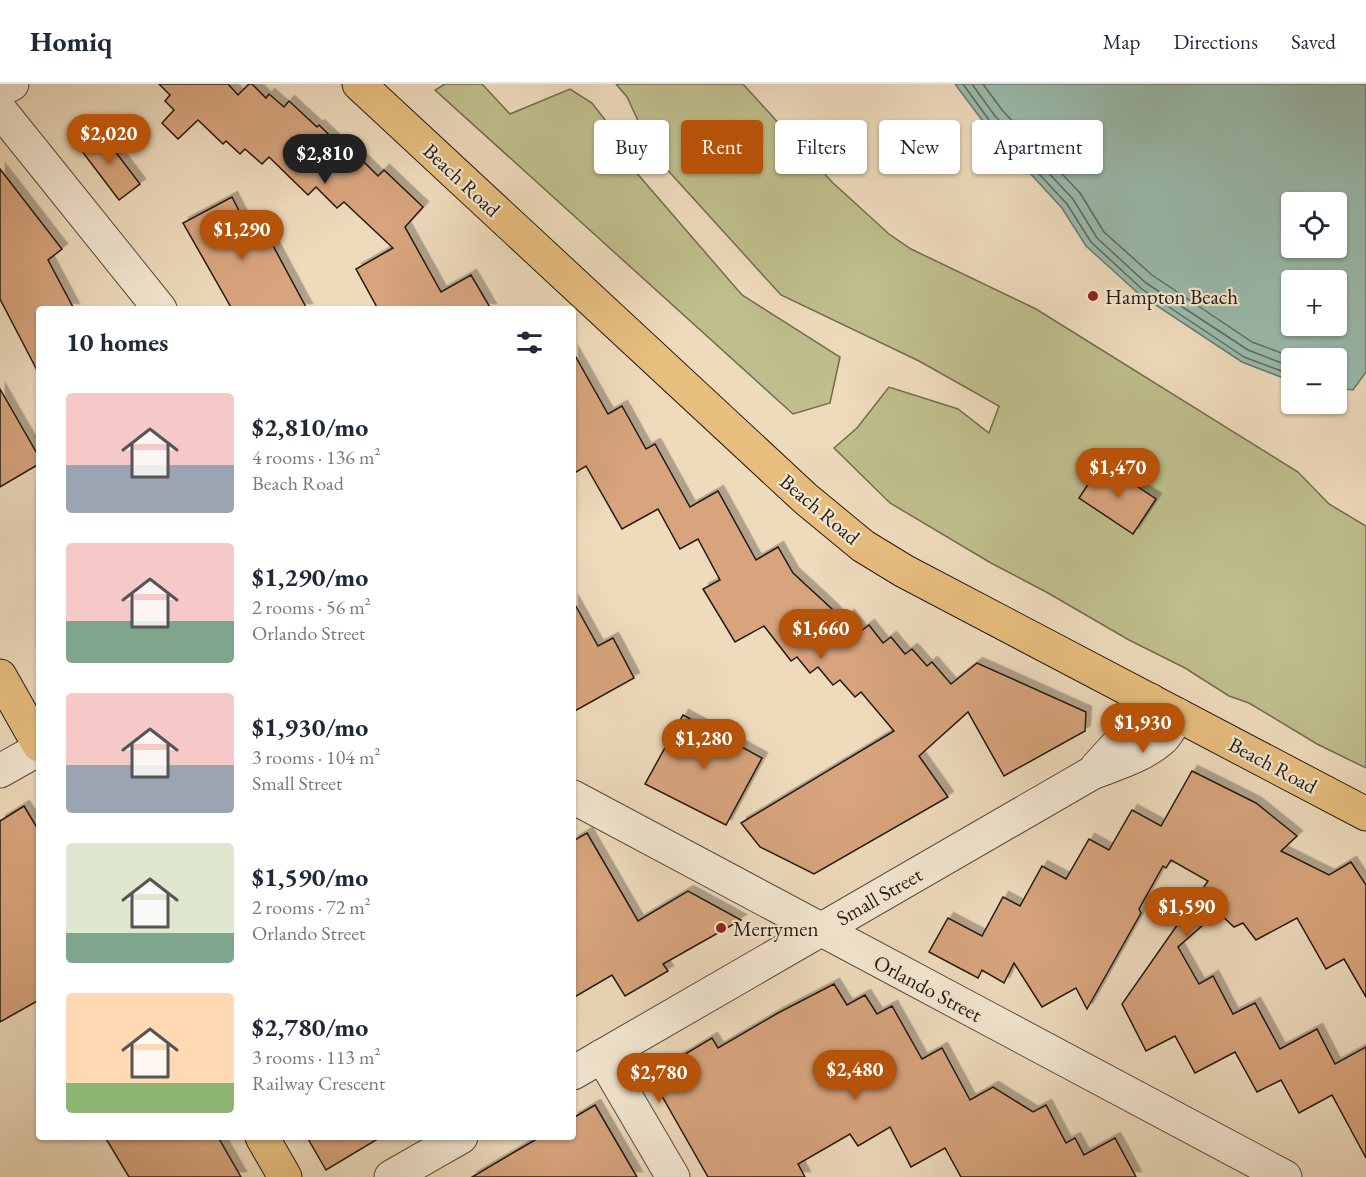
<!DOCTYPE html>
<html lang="en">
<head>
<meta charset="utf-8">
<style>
  body { margin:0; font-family:"EB Garamond",serif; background:#f2f2f3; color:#1f2937; height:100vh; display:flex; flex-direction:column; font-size:22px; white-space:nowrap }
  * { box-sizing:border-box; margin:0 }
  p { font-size:20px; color:#747a83 }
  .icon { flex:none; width:33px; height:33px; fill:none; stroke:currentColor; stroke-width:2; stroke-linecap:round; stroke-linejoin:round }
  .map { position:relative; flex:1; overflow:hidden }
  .drawer { position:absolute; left:36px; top:222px; width:540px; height:834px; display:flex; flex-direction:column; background:#fff; border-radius:6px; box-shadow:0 2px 4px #0004 }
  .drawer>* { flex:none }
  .top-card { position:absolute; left:594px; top:36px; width:570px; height:54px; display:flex; gap:12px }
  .buttons { position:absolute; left:1281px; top:108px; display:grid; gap:12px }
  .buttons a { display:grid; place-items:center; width:66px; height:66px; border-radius:6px; background:#fff; box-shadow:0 2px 4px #0004; font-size:30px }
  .price { position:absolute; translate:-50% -51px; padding:0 14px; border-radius:21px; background:#b45309; color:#fff; font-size:20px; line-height:39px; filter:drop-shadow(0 2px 3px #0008) }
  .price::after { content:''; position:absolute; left:50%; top:36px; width:18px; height:14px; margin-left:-9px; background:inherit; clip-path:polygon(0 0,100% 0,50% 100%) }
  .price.selected { background:#222; color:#fff }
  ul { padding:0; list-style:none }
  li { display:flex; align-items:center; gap:18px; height:150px; padding:0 30px }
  li span { display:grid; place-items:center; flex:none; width:168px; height:120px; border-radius:6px; color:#555 }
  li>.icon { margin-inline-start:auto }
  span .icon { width:72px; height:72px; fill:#fffc; stroke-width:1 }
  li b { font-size:26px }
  h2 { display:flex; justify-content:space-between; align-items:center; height:72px; padding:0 30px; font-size:26px }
  .pill { padding:0 21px; border-radius:6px; background:#fff; box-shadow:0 2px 4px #0004; font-size:21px; line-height:54px }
  .pill.selected { background:#b45309; color:#fff }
  header { display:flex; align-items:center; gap:36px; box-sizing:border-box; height:84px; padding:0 30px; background:#fff; border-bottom:2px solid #e0e1e3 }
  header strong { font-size:28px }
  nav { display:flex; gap:33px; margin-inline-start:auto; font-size:21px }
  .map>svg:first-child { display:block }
  .green { fill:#bfbe8c; stroke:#726c4e; stroke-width:1.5 }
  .water { fill:#9abbad; stroke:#6b7a6e; stroke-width:1.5; fill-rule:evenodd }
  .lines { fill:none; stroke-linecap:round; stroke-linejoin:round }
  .shore { stroke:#606a5e; stroke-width:1.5 }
  .building { fill:#d7a47d; stroke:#251910; stroke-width:1.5; filter:url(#shadow) }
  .minor-casing { stroke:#574a3b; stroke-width:35 }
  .major-casing { stroke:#251910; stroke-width:35 }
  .minor { stroke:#f4e8d3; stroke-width:33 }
  .major { stroke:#e7be7e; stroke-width:33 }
  .poi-dot { fill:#8f2418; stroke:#f4e8d3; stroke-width:2 }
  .labels { text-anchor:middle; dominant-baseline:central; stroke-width:4.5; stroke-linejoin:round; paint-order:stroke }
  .street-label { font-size:21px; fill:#251910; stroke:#f4e8d3 }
  .poi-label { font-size:21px; fill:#251910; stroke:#f4e8d3; text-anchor:start }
</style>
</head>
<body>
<header>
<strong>Homiq</strong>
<nav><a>Map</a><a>Directions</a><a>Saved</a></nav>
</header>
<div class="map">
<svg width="1366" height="1093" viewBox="0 0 1366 1093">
  <defs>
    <filter id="shadow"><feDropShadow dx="5.5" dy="-5.5" stdDeviation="0" flood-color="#0004"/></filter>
  </defs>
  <rect width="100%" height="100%" fill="#eedbbc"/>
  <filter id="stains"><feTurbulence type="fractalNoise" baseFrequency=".00333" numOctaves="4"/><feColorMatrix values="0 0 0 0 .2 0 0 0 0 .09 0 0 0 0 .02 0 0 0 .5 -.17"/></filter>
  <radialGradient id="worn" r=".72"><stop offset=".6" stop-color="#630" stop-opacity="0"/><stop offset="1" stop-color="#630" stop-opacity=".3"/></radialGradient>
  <g class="green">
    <path d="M445 0H482L510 30 570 5 592 19 619 54 635 87 742 211 840 273 830 319 793 330 435 6Z"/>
    <path d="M616 0H743L832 98 889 150 911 165 1036 225 1298 388 1329 420 1366 442V684L1317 660 1249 619 1229 612 1185 584 1129 556 1048 509 991 479 890 419 834 364 857 344 889 303 958 325 989 349 999 322 919 277 781 211 654 71 627 13Z"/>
  </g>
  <path class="water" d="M955 0H1366V288L1353 306 1337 304 1336 274H1292L1291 297 1242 278 1139 210 1086 162 1062 124 985 40ZM1292 118H1336V164H1292ZM1292 196H1336V242H1292Z"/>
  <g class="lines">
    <g class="shore">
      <path d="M963 0 989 36 1067 120 1091 158 1142 205 1244 273 1292 291"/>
      <path d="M972 0 995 32 1073 115 1097 154 1146 199 1248 266 1292 283"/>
      <path d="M983 0 1002 26 1080 109 1104 148 1152 191 1252 258 1295 274"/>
    </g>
  </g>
  <g class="building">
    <path d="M159 0H228L238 11 249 0H252L266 14 269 10 284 23 289 17 317 43 319 41 354 75 357 71 378 92 384 86 423 123 405 143 441 208 471 191 491 225H378L356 185 393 164 344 118 337 124 316 103 308 111 269 73 262 80 245 65 240 70 226 57 223 60 198 36 178 55 162 39 174 26 165 17 170 11Z"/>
    <path d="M99 46 140 100 119 116 78 62Z"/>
    <path d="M0 85 62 165 48 176 74 225H39V290L0 215Z"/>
    <path d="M232 113 258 164 271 158 307 225H232L183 139Z"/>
    <path d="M573 268 608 330 622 322 646 365 655 360 690 423 718 407 756 476 778 463 793 489 832 525 842 537 849 531 861 547 869 541 883 559 891 553 905 570 912 565 927 582 932 578 951 600 977 579 1086 628 1085 647 1004 692 968 628 919 672 948 713 814 790 760 763 741 739 894 647 861 608 855 613 840 596 833 601 818 583 810 589 797 573 791 577 764 542 735 558 703 505 720 496 698 455 680 465 658 425 622 445 586 382 573 390Z"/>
    <path d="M0 305 39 373V380L0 403Z"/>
    <path d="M1102 379 1156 415 1133 450 1079 414Z"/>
    <path d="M573 517 598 562 613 554 634 594 573 628Z"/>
    <path d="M683 631 762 674 726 741 645 700Z"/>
    <path d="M1192 687 1256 719 1297 752 1281 767 1329 791 1351 778 1366 801V913L1344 875 1326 885 1297 834 1256 856 1243 839 1234 843 1218 828 1178 863 1199 900 1213 892 1233 930 1255 919 1280 965 1317 945 1335 980 1366 963V1074L1332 1011 1299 1029 1281 996 1257 1008 1235 968 1195 989 1175 952 1146 967 1122 920 1208 797 1171 776 1166 784 1163 782 1139 825 1141 829 1087 925 1076 904 1042 923 1014 879 1004 899 982 886 978 894 929 868 948 834 982 852 1003 813 1020 822 1042 782 1066 795 1089 755 1109 766 1132 726 1161 742Z"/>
    <path d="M24 722 39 747V916L0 938V737Z"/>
    <path d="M587 749 638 837 688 807 741 836 663 880 668 887 625 912 612 891 573 914V757Z"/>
    <path d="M834 900 847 921 865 911 877 930 892 922 922 975 942 964 970 1016 993 1003 1033 1028 1046 1021 1066 1059 1075 1054 1084 1071 1115 1054 1136 1093H961L945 1064 911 1083 890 1043 858 1062 850 1050 798 1080 805 1093H708L650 991 712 954 718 964 778 929Z"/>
    <path d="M595 1021 637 1093H472L540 1053H573V1034Z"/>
    <path d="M105 1053H218L241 1093H129Z"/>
    <path d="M307 1053H381L326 1086Z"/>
  </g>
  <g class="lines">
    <g class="minor-casing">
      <g id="minor">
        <path d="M0 6 12 0"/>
        <path d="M0 26 160 225"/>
        <path d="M1097 683 1130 647 1150 616"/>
        <path d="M0 687 39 665"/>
        <path d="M573 713 1285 1093"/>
        <path d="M602 972 673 1093"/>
        <path d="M573 989 1092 689C1115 680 1143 672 1162 655 1168 649 1173 639 1178 631"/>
        <path d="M391 1093 461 1053"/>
      </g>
    </g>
    <g class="major-casing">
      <g id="major">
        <path d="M359 0 806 415 863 462 904 487 1366 730"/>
        <path d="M0 592 39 661"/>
        <path d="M262 1053 285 1093"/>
      </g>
    </g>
    <use href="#minor" class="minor"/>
    <use href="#major" class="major"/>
  </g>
  <g class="poi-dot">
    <circle cx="1093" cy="212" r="6"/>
    <circle cx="721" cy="844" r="6"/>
  </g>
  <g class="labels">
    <g class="street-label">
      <text transform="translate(462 96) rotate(43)">Beach Road</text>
      <text transform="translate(820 425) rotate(40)">Beach Road</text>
      <text transform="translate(1273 681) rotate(28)">Beach Road</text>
      <text transform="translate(879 812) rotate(-30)">Small Street</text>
      <text transform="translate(928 904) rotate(28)">Orlando Street</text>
    </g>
    <g class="poi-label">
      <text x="1105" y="212">Hampton Beach</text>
      <text x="733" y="844">Merrymen</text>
    </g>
  </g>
  <rect width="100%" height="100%" filter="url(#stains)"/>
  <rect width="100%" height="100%" fill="url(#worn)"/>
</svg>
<div class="buttons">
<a><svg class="icon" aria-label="locate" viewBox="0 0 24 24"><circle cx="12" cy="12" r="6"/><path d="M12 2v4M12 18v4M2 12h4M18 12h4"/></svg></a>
<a>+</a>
<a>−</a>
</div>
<b class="price" style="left:109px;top:81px">$2,020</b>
<b class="price selected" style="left:325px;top:101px">$2,810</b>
<b class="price" style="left:242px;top:177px">$1,290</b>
<b class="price" style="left:1118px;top:415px">$1,470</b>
<b class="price" style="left:821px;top:576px">$1,660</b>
<b class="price" style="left:1143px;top:670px">$1,930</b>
<b class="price" style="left:704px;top:686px">$1,280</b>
<b class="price" style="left:1187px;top:854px">$1,590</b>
<b class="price" style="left:855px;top:1017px">$2,480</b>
<b class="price" style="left:659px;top:1020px">$2,780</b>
<div class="top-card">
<a class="pill">Buy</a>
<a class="pill selected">Rent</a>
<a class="pill">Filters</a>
<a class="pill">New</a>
<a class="pill">Apartment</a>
</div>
<section class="drawer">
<h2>10 homes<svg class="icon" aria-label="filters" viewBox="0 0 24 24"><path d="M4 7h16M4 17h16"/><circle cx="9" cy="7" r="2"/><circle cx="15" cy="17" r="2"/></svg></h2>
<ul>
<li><span style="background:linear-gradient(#f6c9c9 60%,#9aa5b1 0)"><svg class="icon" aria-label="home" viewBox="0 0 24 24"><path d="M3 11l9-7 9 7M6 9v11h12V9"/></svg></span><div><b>$2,810/mo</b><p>4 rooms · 136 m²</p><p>Beach Road</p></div></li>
<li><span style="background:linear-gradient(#f6c9c9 65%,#7fa58c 0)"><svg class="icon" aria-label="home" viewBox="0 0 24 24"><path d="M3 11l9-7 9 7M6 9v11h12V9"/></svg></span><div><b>$1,290/mo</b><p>2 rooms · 56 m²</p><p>Orlando Street</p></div></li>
<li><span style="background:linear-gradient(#f6c9c9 60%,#9aa5b1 0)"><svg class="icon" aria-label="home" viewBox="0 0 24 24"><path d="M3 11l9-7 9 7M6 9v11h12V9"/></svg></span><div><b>$1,930/mo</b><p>3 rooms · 104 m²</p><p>Small Street</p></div></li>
<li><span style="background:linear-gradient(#dfe7d0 75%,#7fa58c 0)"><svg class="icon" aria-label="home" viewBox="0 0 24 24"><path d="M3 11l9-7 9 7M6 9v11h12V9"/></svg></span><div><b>$1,590/mo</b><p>2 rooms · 72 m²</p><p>Orlando Street</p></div></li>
<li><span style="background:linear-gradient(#ffd9b3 75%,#8fb573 0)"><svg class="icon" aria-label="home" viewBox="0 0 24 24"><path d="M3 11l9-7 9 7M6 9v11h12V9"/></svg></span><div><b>$2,780/mo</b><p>3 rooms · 113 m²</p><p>Railway Crescent</p></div></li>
</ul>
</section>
</div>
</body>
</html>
